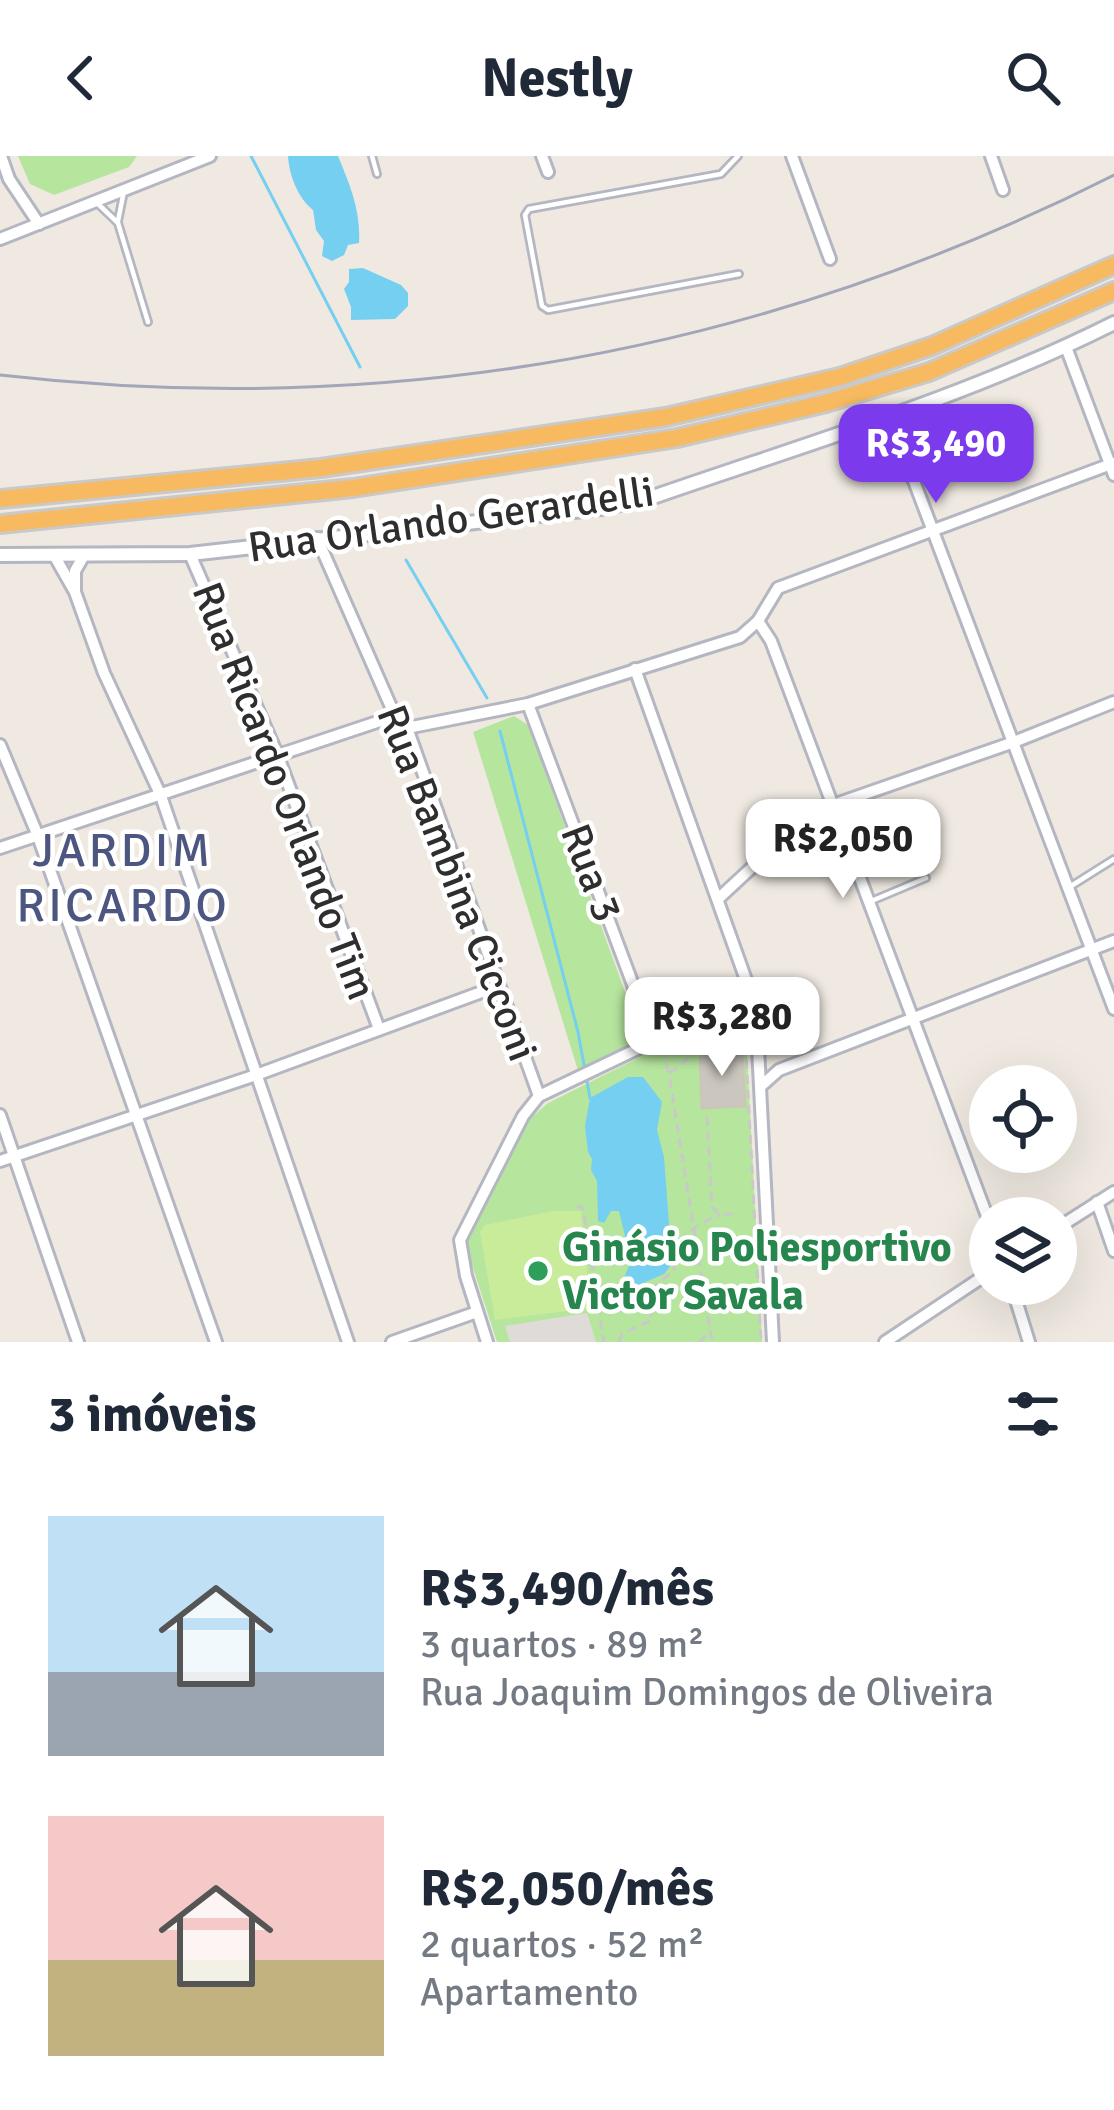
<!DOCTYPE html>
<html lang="pt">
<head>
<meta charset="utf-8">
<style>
  body { margin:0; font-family:Signika,sans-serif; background:#f2f2f3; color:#1f2937; height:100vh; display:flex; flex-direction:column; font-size:45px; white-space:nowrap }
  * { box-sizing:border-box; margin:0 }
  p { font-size:39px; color:#747a83 }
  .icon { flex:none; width:66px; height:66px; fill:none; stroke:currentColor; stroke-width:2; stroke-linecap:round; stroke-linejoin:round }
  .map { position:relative; height:1186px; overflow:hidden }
  .details { display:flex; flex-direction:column; background:#fff; flex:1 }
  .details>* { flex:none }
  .controls { position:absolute; left:969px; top:909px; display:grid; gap:24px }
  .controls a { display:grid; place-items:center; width:108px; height:108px; border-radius:50%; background:#fff; box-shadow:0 12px 48px #0002; font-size:60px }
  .price { position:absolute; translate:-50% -102px; padding:0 27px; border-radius:24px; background:#fff; color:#222; font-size:39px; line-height:78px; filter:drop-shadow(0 3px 6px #0008) }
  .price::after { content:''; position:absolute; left:50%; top:72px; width:36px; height:27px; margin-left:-18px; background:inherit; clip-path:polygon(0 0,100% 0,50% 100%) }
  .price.on { background:#7c3aed; color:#fff }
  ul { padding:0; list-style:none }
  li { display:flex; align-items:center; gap:36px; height:300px; padding:0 48px }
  li span { display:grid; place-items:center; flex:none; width:336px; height:240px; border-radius:0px; color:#555 }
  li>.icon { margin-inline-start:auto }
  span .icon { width:144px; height:144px; fill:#fffc; stroke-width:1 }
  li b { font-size:51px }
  h2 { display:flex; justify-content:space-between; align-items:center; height:144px; padding:0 48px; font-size:51px }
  header { display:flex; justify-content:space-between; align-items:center; height:156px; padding:0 48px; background:#fff; font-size:54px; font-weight:800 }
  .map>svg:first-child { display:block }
  .green { fill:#b6e59e }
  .pitch { fill:#c9ec9a }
  .plaza { fill:#dfdcd8 }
  .water { fill:#75cff0 }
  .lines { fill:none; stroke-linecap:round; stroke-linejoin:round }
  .stream { stroke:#75cff0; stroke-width:3 }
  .building { fill:#cbc7bf; stroke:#cbc5ba; stroke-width:3 }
  .service-casing { stroke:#b4b7c1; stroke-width:10 }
  .minor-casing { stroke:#b4b7c1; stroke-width:16 }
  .tertiary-casing { stroke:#b4b7c1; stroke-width:18 }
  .trunk-casing { stroke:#c9c9c9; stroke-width:22 }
  .path { stroke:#c9c9c9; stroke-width:3; stroke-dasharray:9 6; stroke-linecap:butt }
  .service { stroke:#fff; stroke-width:4.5 }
  .minor { stroke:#fff; stroke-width:10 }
  .tertiary { stroke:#fff; stroke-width:12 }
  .trunk { stroke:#f8ba60; stroke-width:16 }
  .rail { stroke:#a3a6b8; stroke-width:3 }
  .leisure-dot { fill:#2e9e5b; stroke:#fff; stroke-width:4.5 }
  .labels { text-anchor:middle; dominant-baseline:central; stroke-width:9; stroke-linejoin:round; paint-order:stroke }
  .street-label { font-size:42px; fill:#2e2e2e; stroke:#fff }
  .leisure-label { font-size:42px; font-weight:bold; fill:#27864d; stroke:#fff; text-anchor:start }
  .quarter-label { font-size:48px; letter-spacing:3px; fill:#4d5680; stroke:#fff }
</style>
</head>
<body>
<header><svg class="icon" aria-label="back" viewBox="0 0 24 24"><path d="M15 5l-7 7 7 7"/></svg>Nestly<svg class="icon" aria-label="search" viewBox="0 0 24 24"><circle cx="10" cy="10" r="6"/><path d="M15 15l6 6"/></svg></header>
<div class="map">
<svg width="1114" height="1186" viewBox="0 0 1114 1186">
  <rect width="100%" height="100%" fill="#efe9e1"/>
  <g class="green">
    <path d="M18 0H137L129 11 54 39 30 28Z"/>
    <path d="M514 560 528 569 644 888 580 921 473 576Z"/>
    <path d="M736 853 745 858 762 1186H497L463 1081 525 967 548 947Z"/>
  </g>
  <path class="pitch" d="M553 1055H581L591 1152 495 1164 480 1076 485 1069Z"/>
  <path class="plaza" d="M587 1157 596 1186H510L505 1170Z"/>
  <g class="water">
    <path d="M288 0H338C350 29 361 55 359 87L348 89 344 99 332 105 322 100 324 85 316 74 313 54C298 42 289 19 288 0Z"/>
    <path d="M363 112 401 129 408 137V150L395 163 351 164V151L344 133 349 126V113Z"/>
    <path d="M628 921H643L662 946 657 974 664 1001 672 1108 664 1118 634 1131 624 1122 631 1105 619 1055H611L604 1067 598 1065 597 1025 591 1014 592 1003 588 996 585 970 590 942Z"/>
  </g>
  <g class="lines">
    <g class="stream">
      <path d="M251 0 360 211"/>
      <path d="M406 404 487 542"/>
      <path d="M500 575 578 876 590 942"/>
    </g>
  </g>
  <path class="building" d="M737 893 742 897 745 950 702 952 700 897Z"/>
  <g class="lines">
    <g class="service-casing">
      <g id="service">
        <path d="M372 0 377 18"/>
        <path d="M738 0 721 18 529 53 525 59 542 150 548 154 739 118"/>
        <path d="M95 45 118 67 148 166"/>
        <path d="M118 65 124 35"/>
        <path d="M1068 732 1114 703"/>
        <path d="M869 746 926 722"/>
      </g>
    </g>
    <g class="minor-casing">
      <g id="minor">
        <path d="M1 0 9 23 39 68"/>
        <path d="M542 0 548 16"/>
        <path d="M792 0 830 103"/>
        <path d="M991 0 1003 34"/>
        <path d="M0 83 210 0"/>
        <path d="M1066 191 1114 319"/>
        <path d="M889 259 1114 853"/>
        <path d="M317 382 395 560 407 572 539 940"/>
        <path d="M190 398 277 598 379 873"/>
        <path d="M54 399 75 436 104 517 161 640 348 1186"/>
        <path d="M75 433V415L83 401"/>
        <path d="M635 513 756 852 773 1186"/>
        <path d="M528 548 654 885"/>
        <path d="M407 572 528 548 740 481 758 465"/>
        <path d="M0 589 38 680 216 1186"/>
        <path d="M0 692 395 560"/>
        <path d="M719 742 801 666 830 650 1014 586 1114 546"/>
        <path d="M761 930 779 914 1114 785"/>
        <path d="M0 959 78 1186"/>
        <path d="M0 1005 256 919 498 830"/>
        <path d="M1097 1046 1114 1095"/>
        <path d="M990 1068 771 485 758 465 778 432 1114 307"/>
        <path d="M1056 1073 1114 1036"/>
        <path d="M1011 1128 1029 1186"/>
        <path d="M392 1186 477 1156"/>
        <path d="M487 1186 466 1120 460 1084 523 960 539 940 654 885 750 828"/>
        <path d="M885 1186 990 1116"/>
      </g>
    </g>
    <g class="tertiary-casing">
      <path id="tertiary" d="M0 399 190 398 601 352 656 340C809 287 969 240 1114 167"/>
    </g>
    <g class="trunk-casing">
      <g id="trunk">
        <path d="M0 343 321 312 666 261 840 221 932 190 1114 109"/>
        <path d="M0 368 353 332 677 282 826 247 929 216 1114 135"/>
      </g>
    </g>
    <g class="path">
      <path d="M690 877 736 855 744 859 761 1186"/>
      <path d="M662 893 669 918"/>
      <path d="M700 893 669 918 712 1186"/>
      <path d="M707 961 712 1051 720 1059 739 1057"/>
      <path d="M577 1050 583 1052 604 1186"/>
      <path d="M619 1186 622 1178 652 1164 646 1138 674 1114C674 1081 692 1070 720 1059"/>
      <path d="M700 1186 710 1174"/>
    </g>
    <use href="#service" class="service"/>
    <use href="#minor" class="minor"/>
    <use href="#tertiary" class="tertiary"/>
    <use href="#trunk" class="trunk"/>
    <path class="rail" d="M0 219C392 264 762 197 1114 19"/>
  </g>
  <circle class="leisure-dot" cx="538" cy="1115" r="12"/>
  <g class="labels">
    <g class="street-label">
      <text transform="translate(451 364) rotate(-8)">Rua Orlando Gerardelli</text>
      <text transform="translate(284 635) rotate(69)">Rua Ricardo Orlando Tim</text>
      <text transform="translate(591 717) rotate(69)">Rua 3</text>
      <text transform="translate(457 727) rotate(69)">Rua Bambina Cicconi</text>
    </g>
    <g class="leisure-label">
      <text x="562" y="1091">Ginásio Poliesportivo<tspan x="562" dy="48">Victor Savala</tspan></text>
    </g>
    <g class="quarter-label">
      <text x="123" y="694">JARDIM<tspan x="123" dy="55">RICARDO</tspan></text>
    </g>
  </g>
</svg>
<div class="controls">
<a><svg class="icon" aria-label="locate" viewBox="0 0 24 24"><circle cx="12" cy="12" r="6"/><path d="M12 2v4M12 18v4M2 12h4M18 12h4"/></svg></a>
<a><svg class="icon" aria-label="layers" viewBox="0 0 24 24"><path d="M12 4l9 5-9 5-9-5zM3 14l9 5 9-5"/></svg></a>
</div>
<b class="price on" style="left:936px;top:350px">R$3,490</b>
<b class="price" style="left:843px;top:745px">R$2,050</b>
<b class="price" style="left:722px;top:923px">R$3,280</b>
</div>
<section class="details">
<h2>3 imóveis<svg class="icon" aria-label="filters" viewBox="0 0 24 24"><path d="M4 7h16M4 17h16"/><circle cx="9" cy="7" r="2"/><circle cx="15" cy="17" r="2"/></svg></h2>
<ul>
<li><span style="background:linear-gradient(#bfe0f5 65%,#9aa5b1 0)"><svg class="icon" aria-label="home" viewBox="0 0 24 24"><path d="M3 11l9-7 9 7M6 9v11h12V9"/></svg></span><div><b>R$3,490/mês</b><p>3 quartos · 89 m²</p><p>Rua Joaquim Domingos de Oliveira</p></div></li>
<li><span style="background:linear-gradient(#f6c9c9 60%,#c2b280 0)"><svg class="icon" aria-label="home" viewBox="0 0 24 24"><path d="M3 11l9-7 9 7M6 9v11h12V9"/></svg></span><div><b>R$2,050/mês</b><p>2 quartos · 52 m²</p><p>Apartamento</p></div></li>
</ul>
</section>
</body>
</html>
